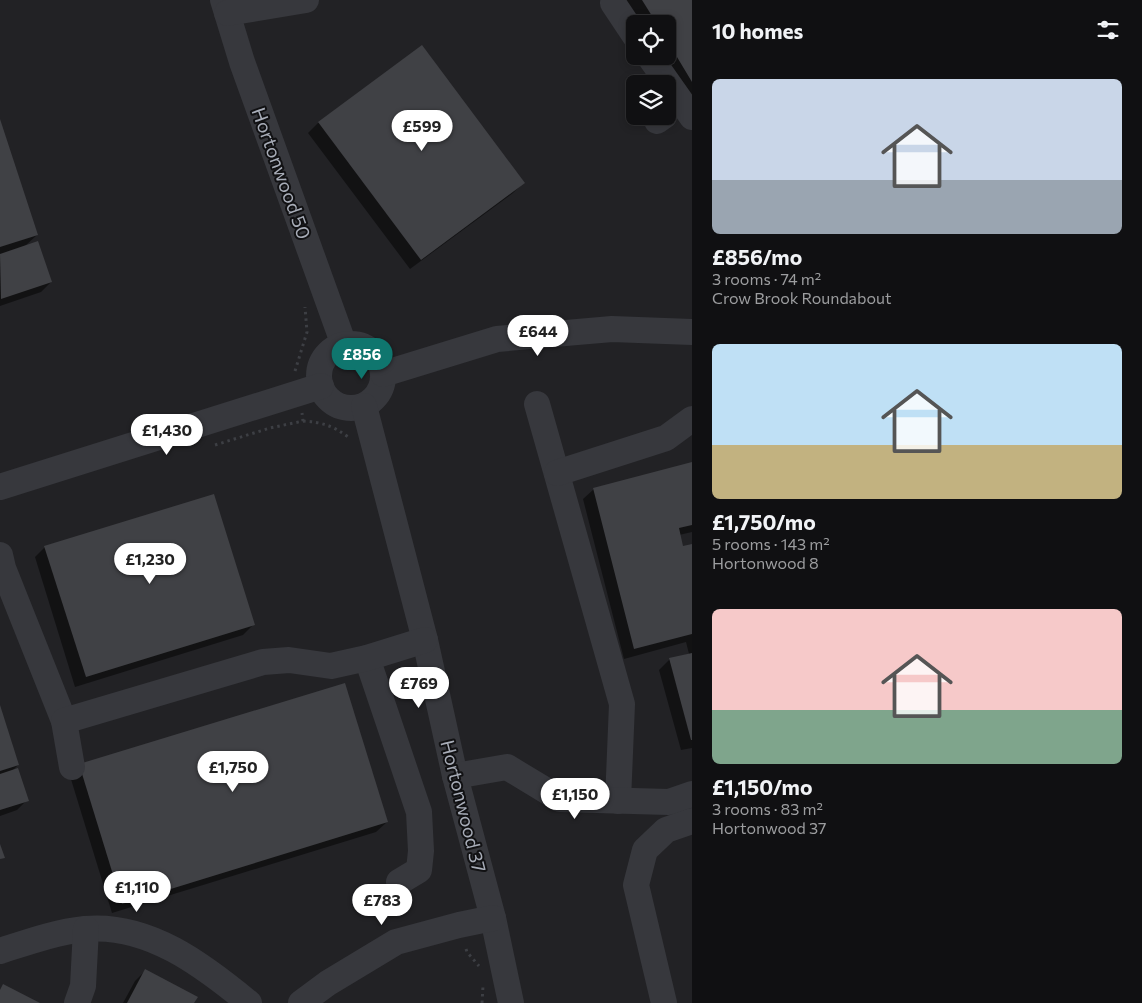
<!DOCTYPE html>
<html lang="en">
<head>
<meta charset="utf-8">
<style>
  body { margin:0; font-family:Commissioner,sans-serif; background:#1e1e20; color:#f1f3f6; height:100vh; display:flex; flex-direction:column; font-size:19px; white-space:nowrap }
  * { box-sizing:border-box; margin:0 }
  p { font-size:16px; color:#9c9d9f }
  .icon { flex:none; width:28px; height:28px; fill:none; stroke:currentColor; stroke-width:2; stroke-linecap:round; stroke-linejoin:round }
  .map { position:relative; flex:1; overflow:hidden }
  .panel { display:flex; flex-direction:column; background:#101012; width:450px }
  .panel>* { flex:none }
  .tools { position:absolute; left:626px; top:15px; display:grid; gap:10px }
  .tools a { display:grid; place-items:center; width:50px; height:50px; border-radius:8px; background:#101012; box-shadow:0 2px 8px #0003,0 0 0 1px #303032; font-size:25px }
  .price { position:absolute; translate:-50% -42px; padding:0 11px; border-radius:18px; background:#fff; color:#222; font-size:16px; line-height:32px; filter:drop-shadow(0 1px 2px #0008) }
  .price::after { content:''; position:absolute; left:50%; top:30px; width:15px; height:11px; margin-left:-8px; background:inherit; clip-path:polygon(0 0,100% 0,50% 100%) }
  .price.current { background:#0f766e; color:#fff }
  ul { padding:0; list-style:none }
  li { display:grid; align-content:center; gap:10px; height:265px; padding:0 20px }
  li span { display:grid; place-items:center; height:155px; border-radius:8px; color:#555 }
  li>.icon { margin-inline-start:auto }
  span .icon { width:90px; height:90px; fill:#fffc; stroke-width:1 }
  li b { font-size:21px }
  h2 { display:flex; justify-content:space-between; align-items:center; height:60px; padding:0 20px; font-size:21px }
  main { display:flex; flex:1; min-height:0 }
  .map>svg:first-child { display:block }
  .built { fill:#222225; fill-rule:evenodd }
  .shadow { fill:#0007 }
  .building { fill:#404145 }
  .lines { fill:none; stroke-linecap:round; stroke-linejoin:round }
  .path { stroke:#3d3f44; stroke-width:3; stroke-dasharray:2.5 4; stroke-linecap:butt }
  .minor { stroke:#37383d; stroke-width:26 }
  .labels { text-anchor:middle; dominant-baseline:central; stroke-width:4; stroke-linejoin:round; paint-order:stroke }
  .street-label { font-size:19px; fill:#a8adb8; stroke:#111113 }
</style>
</head>
<body>
<main>
<div class="map">
<svg width="692" height="1003" viewBox="0 0 692 1003">
  <rect width="100%" height="100%" fill="#161618"/>
  <path class="built" d="M0 0H692V1003H0ZM635 24H668V56H635ZM635 84H668V116H635Z"/>
  <g class="shadow">
    <path d="M626 0H692V109L660 56H668V24H641Z"/>
    <path d="M422 46 523 183 513 193 410 269 308 133 318 123Z"/>
    <path d="M0 122 37 235 25 246 51 282 41 292 0 306Z"/>
    <path d="M692 464V532L679 535 682 548 692 546V748L681 750 659 670 670 659 689 654 686 642 624 659 583 499 594 489Z"/>
    <path d="M45 547 253 625 243 635 75 687 35 557Z"/>
    <path d="M0 708 18 765 11 772 27 800 17 810 0 816Z"/>
    <path d="M80 765 387 822 376 832 112 913 70 776Z"/>
    <path d="M145 971 193 1003H123L135 981Z"/>
  </g>
  <g class="building">
    <path d="M642 0H692V82L668 42V24H657Z"/>
    <path d="M422 45 525 183 421 260 318 122Z"/>
    <path d="M0 119 38 235 0 247Z"/>
    <path d="M38 241 52 282 1 299 0 254Z"/>
    <path d="M692 462V525L679 528 683 546 692 544V634L634 649 593 488Z"/>
    <path d="M214 494 255 625 86 677 44 546Z"/>
    <path d="M692 653V740H691L669 658Z"/>
    <path d="M345 683 388 822 122 904 79 764Z"/>
    <path d="M0 705 19 765 0 771Z"/>
    <path d="M18 768 29 801 0 810V774Z"/>
    <path d="M0 844 5 858 0 859Z"/>
    <path d="M145 969 198 997 194 1003H127Z"/>
    <path d="M3 984 40 1003H0V990Z"/>
  </g>
  <g class="lines">
    <g class="path">
      <path d="M295 371 307 332 305 307"/>
      <path d="M303 421C321 422 334 426 348 437"/>
      <path d="M215 445 270 428 303 421 302 413"/>
      <path d="M466 949 467 952 479 966"/>
      <path d="M482 1003 483 986"/>
    </g>
    <g class="minor">
      <path d="M223 0 242 62 344 345"/>
      <path d="M613 3 635 36"/>
      <path d="M227 13 306 0"/>
      <path d="M649 56 692 117"/>
      <path d="M657 121 664 116"/>
      <circle cx="351" cy="376" r="32"/>
      <path d="M383 374 497 339 612 329 692 332"/>
      <path d="M537 404 622 704 618 801"/>
      <path d="M364 406 425 640 455 776 493 918 511 1003"/>
      <path d="M557 473 666 438 692 419"/>
      <path d="M0 487 321 386"/>
      <path d="M0 555 3 568 64 721"/>
      <path d="M367 658 419 812 421 851 419 870 399 882"/>
      <path d="M72 767 64 721 263 662 289 660 331 666 367 658 425 640"/>
      <path d="M455 776 507 767 560 799 669 802 692 794"/>
      <path d="M0 951C28 942 56 932 85 929 148 923 203 965 249 1003"/>
      <path d="M77 1003 83 986 86 929"/>
      <path d="M301 1003 328 983 396 942 459 925 493 918"/>
      <path d="M664 1003 636 885 645 850 666 830 692 821"/>
    </g>
  </g>
  <g class="labels">
    <g class="street-label">
      <text transform="translate(282 173) rotate(70)">Hortonwood 50</text>
      <text transform="translate(464 806) rotate(76)">Hortonwood 37</text>
    </g>
  </g>
</svg>
<div class="tools">
<a><svg class="icon" aria-label="locate" viewBox="0 0 24 24"><circle cx="12" cy="12" r="6"/><path d="M12 2v4M12 18v4M2 12h4M18 12h4"/></svg></a>
<a><svg class="icon" aria-label="layers" viewBox="0 0 24 24"><path d="M12 4l9 5-9 5-9-5zM3 14l9 5 9-5"/></svg></a>
</div>
<b class="price" style="left:422px;top:152px">£599</b>
<b class="price" style="left:538px;top:357px">£644</b>
<b class="price current" style="left:362px;top:380px">£856</b>
<b class="price" style="left:167px;top:456px">£1,430</b>
<b class="price" style="left:150px;top:585px">£1,230</b>
<b class="price" style="left:419px;top:709px">£769</b>
<b class="price" style="left:233px;top:793px">£1,750</b>
<b class="price" style="left:575px;top:820px">£1,150</b>
<b class="price" style="left:137px;top:913px">£1,110</b>
<b class="price" style="left:382px;top:926px">£783</b>
</div>
<section class="panel">
<h2>10 homes<svg class="icon" aria-label="filters" viewBox="0 0 24 24"><path d="M4 7h16M4 17h16"/><circle cx="9" cy="7" r="2"/><circle cx="15" cy="17" r="2"/></svg></h2>
<ul>
<li><span style="background:linear-gradient(#c9d6e8 65%,#9aa5b1 0)"><svg class="icon" aria-label="home" viewBox="0 0 24 24"><path d="M3 11l9-7 9 7M6 9v11h12V9"/></svg></span><div><b>£856/mo</b><p>3 rooms · 74 m²</p><p>Crow Brook Roundabout</p></div></li>
<li><span style="background:linear-gradient(#bfe0f5 65%,#c2b280 0)"><svg class="icon" aria-label="home" viewBox="0 0 24 24"><path d="M3 11l9-7 9 7M6 9v11h12V9"/></svg></span><div><b>£1,750/mo</b><p>5 rooms · 143 m²</p><p>Hortonwood 8</p></div></li>
<li><span style="background:linear-gradient(#f6c9c9 65%,#7fa58c 0)"><svg class="icon" aria-label="home" viewBox="0 0 24 24"><path d="M3 11l9-7 9 7M6 9v11h12V9"/></svg></span><div><b>£1,150/mo</b><p>3 rooms · 83 m²</p><p>Hortonwood 37</p></div></li>
</ul>
</section>
</main>
</body>
</html>
